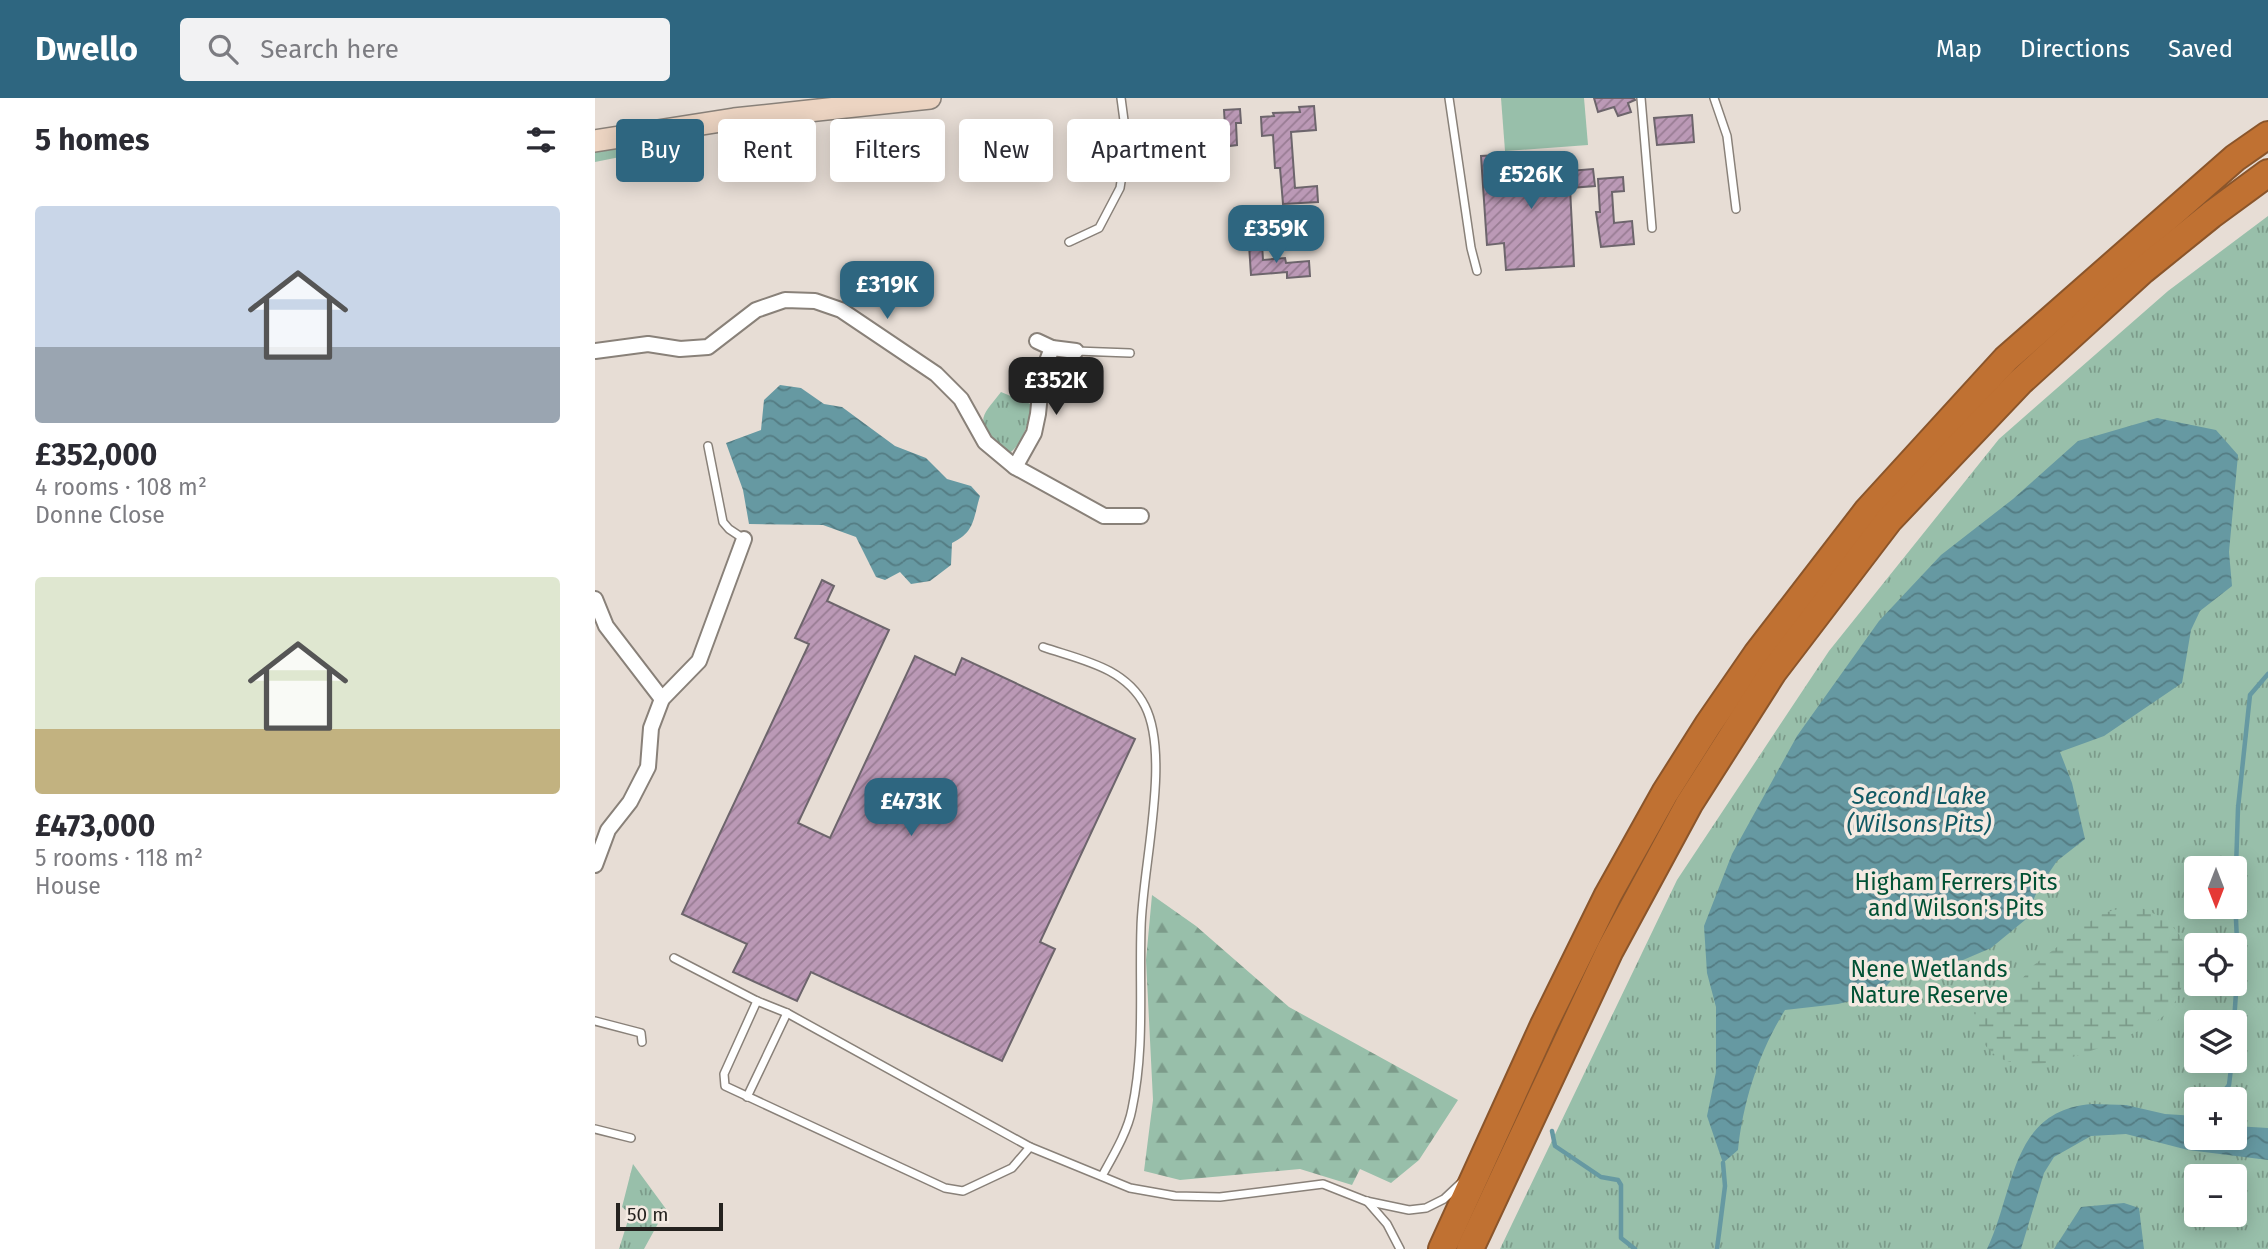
<!DOCTYPE html>
<html lang="en">
<head>
<meta charset="utf-8">
<style>
  body { margin:0; font-family:"Fira Sans",sans-serif; background:#f2f2f3; color:#2b2b33; height:100vh; display:flex; flex-direction:column; font-size:26px; white-space:nowrap }
  * { box-sizing:border-box; margin:0 }
  p { font-size:23px; color:#7c7c81 }
  .icon { flex:none; width:38px; height:38px; fill:none; stroke:currentColor; stroke-width:2; stroke-linecap:round; stroke-linejoin:round }
  .map { position:relative; flex:1; overflow:hidden }
  .side { display:flex; flex-direction:column; background:#fff; width:595px }
  .side>* { flex:none }
  .guide { position:absolute; left:21px; top:21px; width:665px; height:63px; display:flex; gap:14px }
  .needle { width:46px; rotate:180deg }
  .buttons { position:absolute; left:1589px; top:758px; display:grid; gap:14px }
  .buttons a { display:grid; place-items:center; width:63px; height:63px; border-radius:7px; background:#fff; box-shadow:0 4px 18px #0003; font-size:35px }
  .scale { position:absolute; left:21px; bottom:18px; width:107px; box-sizing:border-box; padding-left:7px; border:4px solid #25221f; border-top:0; font-size:19px; line-height:24px; white-space:nowrap; color:#25221f; -webkit-text-stroke:5px #f4eae2; paint-order:stroke }
  .price { position:absolute; translate:-50% -60px; padding:0 16px; border-radius:14px; background:#2e6680; color:#fff; font-size:23px; line-height:46px; filter:drop-shadow(0 2px 4px #0008) }
  .price::after { content:''; position:absolute; left:50%; top:42px; width:21px; height:16px; margin-left:-10px; background:inherit; clip-path:polygon(0 0,100% 0,50% 100%) }
  .price.current { background:#222; color:#fff }
  ul { padding:0; list-style:none }
  li { display:grid; align-content:center; gap:14px; height:371px; padding:0 35px }
  li span { display:grid; place-items:center; height:217px; border-radius:7px; color:#555 }
  li>.icon { margin-inline-start:auto }
  span .icon { width:126px; height:126px; fill:#fffc; stroke-width:1 }
  li b { font-size:30px }
  h2 { display:flex; justify-content:space-between; align-items:center; height:84px; padding:0 35px; font-size:30px }
  .pill { padding:0 24px; border-radius:7px; background:#fff; box-shadow:0 4px 18px #0003; font-size:24px; line-height:63px }
  .pill.current { background:#2e6680; color:#fff }
  header { display:flex; align-items:center; gap:42px; box-sizing:border-box; height:98px; padding:0 35px; background:#2e6680; color:#fff }
  header strong { font-size:33px }
  nav { display:flex; gap:38px; margin-inline-start:auto; font-size:24px }
  .search { width:490px; height:63px; background:#f2f2f3; display:flex; align-items:center; gap:18px; box-sizing:border-box; padding:0 24px; border-radius:7px; color:#7c7c81; font-size:26px }
  main { display:flex; flex:1; min-height:0 }
  .map>svg:first-child { display:block }
  .grass { fill:url(#grass-tufts); fill-rule:evenodd }
  .forest { fill:url(#forest-firs) }
  .wetland { fill:url(#wetland-marsh) }
  .garden { fill:#98bfaa }
  .water { fill:url(#water-waves) }
  .lines { fill:none; stroke-linecap:round; stroke-linejoin:round }
  .stream { stroke:#6699a2; stroke-width:4.5 }
  .building { fill:url(#building-hatch); stroke:#6d656c; stroke-width:2 }
  .lane-casing { stroke:#898179; stroke-width:10 }
  .street-casing { stroke:#898179; stroke-width:18 }
  .secondary-casing { stroke:#898179; stroke-width:24 }
  .highway-casing { stroke:#8a552b; stroke-width:30 }
  .lane { stroke:#fff; stroke-width:7 }
  .street { stroke:#fff; stroke-width:14 }
  .secondary { stroke:#ecd4c2; stroke-width:21 }
  .highway { stroke:#c07132; stroke-width:26 }
  .labels { text-anchor:middle; dominant-baseline:central; stroke-width:7; stroke-linejoin:round; paint-order:stroke }
  .park-label { font-size:23px; fill:#005134; stroke:#f4eae2 }
  .water-label { font-size:24px; font-style:italic; fill:#115a64; stroke:#f4eae2 }
</style>
</head>
<body>
<header>
<strong>Dwello</strong>
<div class="search"><svg class="icon" aria-label="search" viewBox="0 0 24 24"><circle cx="10" cy="10" r="6"/><path d="M15 15l6 6"/></svg>Search here</div>
<nav><a>Map</a><a>Directions</a><a>Saved</a></nav>
</header>
<main>
<section class="side">
<h2>5 homes<svg class="icon" aria-label="filters" viewBox="0 0 24 24"><path d="M4 7h16M4 17h16"/><circle cx="9" cy="7" r="2"/><circle cx="15" cy="17" r="2"/></svg></h2>
<ul>
<li><span style="background:linear-gradient(#c9d6e8 65%,#9aa5b1 0)"><svg class="icon" aria-label="home" viewBox="0 0 24 24"><path d="M3 11l9-7 9 7M6 9v11h12V9"/></svg></span><div><b>£352,000</b><p>4 rooms · 108 m²</p><p>Donne Close</p></div></li>
<li><span style="background:linear-gradient(#dfe7d0 70%,#c2b280 0)"><svg class="icon" aria-label="home" viewBox="0 0 24 24"><path d="M3 11l9-7 9 7M6 9v11h12V9"/></svg></span><div><b>£473,000</b><p>5 rooms · 118 m²</p><p>House</p></div></li>
</ul>
</section>
<div class="map">
<svg width="1673" height="1151" viewBox="0 0 1673 1151">
  <defs>
    <pattern id="grass-tufts" width="24" height="20" patternUnits="userSpaceOnUse" patternTransform="scale(1.75)"><rect width="24" height="20" fill="#98bfaa"/><path d="M3 7l-1-3M5 7V3M7 7l1-3M15 17l-1-3M17 17v-4M19 17l1-3" fill="none" stroke="#7c9b8a"/></pattern>
    <pattern id="forest-firs" width="22" height="20" patternUnits="userSpaceOnUse" patternTransform="scale(1.75)"><rect width="22" height="20" fill="#98bfaa"/><path d="M5 1l3.5 6h-7zM16 11l3.5 6h-7z" fill="#7c9b8a"/></pattern>
    <pattern id="wetland-marsh" width="20" height="14" patternUnits="userSpaceOnUse" patternTransform="scale(1.75)"><rect width="20" height="14" fill="#98bfaa"/><path d="M1 5h8M5 5V1M11 12h8M15 12V8" fill="none" stroke="#7c9b8a"/></pattern>
    <pattern id="water-waves" width="16" height="10" patternUnits="userSpaceOnUse" patternTransform="scale(1.75)"><rect width="16" height="10" fill="#6699a2"/><path d="M0 5q4-4 8 0t8 0" fill="none" stroke="#547c83"/></pattern>
    <pattern id="building-hatch" width="6" height="6" patternUnits="userSpaceOnUse" patternTransform="scale(1.75)"><rect width="6" height="6" fill="#bb99b6"/><path d="M-1 1l2-2M0 6l6-6M5 7l2-2" fill="none" stroke="#987c93"/></pattern>
  </defs>
  <rect width="100%" height="100%" fill="#e7ddd5"/>
  <g class="grass">
    <path d="M84 37 85 47 0 64V51Z"/>
    <path d="M1673 118V1151H905L1082 782 1234 553 1404 341 1573 193ZM1601 770H1640V808H1601ZM1601 847H1640V886H1601ZM1601 924H1640V962H1601ZM1601 1001H1640V1040H1601ZM1601 1078H1640V1116H1601Z"/>
    <path d="M406 294 438 307C433 324 428 347 413 356 405 353 402 349 396 342 380 319 391 314 406 294Z"/>
    <path d="M38 1066 71 1111 49 1151H24L35 1116 27 1109Z"/>
  </g>
  <path class="forest" d="M557 797 601 828 694 909 863 1002 824 1062 796 1085 765 1071 757 1087 705 1071 585 1082 549 1073 558 1002 551 862Z"/>
  <path class="wetland" d="M1537 807C1555 812 1579 824 1588 843 1597 862 1588 894 1576 910 1563 927 1536 936 1516 945 1468 965 1387 992 1379 914L1384 907 1407 898 1419 890 1439 867 1494 824 1509 815Z"/>
  <path class="garden" d="M906 0H989L993 47 910 53Z"/>
  <g class="water">
    <path d="M185 287 206 290 229 306 247 309 300 348 331 360 352 381 376 388 385 398C378 421 380 434 357 445L356 467 335 483 316 486 305 474 290 482 281 479 261 439 228 427 154 426 148 392 131 345 166 332 169 302Z"/>
    <path d="M1562 320 1621 332 1643 357 1634 454 1637 488 1605 513 1596 532 1587 585 1509 638 1465 654 1477 685 1490 741 1462 763 1443 791 1430 822 1396 850 1368 862H1315L1284 896 1243 906 1190 912C1164 954 1148 1003 1143 1052L1128 1065 1112 1018 1121 974V909L1112 875 1109 828 1137 756 1202 638 1284 523 1346 457 1418 401 1483 343Z"/>
    <path d="M1497 1006 1531 1007 1570 1016 1601 1018V1040H1640V1028L1673 1030V1062L1593 1052 1531 1036 1496 1038 1459 1059 1449 1075 1426 1151H1392C1420 1093 1415 1012 1497 1006Z"/>
    <path d="M1529 1105 1544 1110 1549 1151H1459L1486 1109Z"/>
  </g>
  <g class="lines">
    <g class="stream">
      <path d="M1639 924 1643 865 1640 800 1643 710 1655 597 1673 576"/>
      <path d="M1623 1001 1634 987 1637 962"/>
      <path d="M957 1033 960 1048 1006 1079 1023 1082 1026 1087V1140L1040 1151"/>
      <path d="M1122 1151 1130 1088 1128 1065"/>
    </g>
  </g>
  <g class="building">
    <path d="M999 0H1039L1040 2 1033 5 1036 14 1023 18 1019 9 1003 14Z"/>
    <path d="M719 8 721 32 696 34 700 90 722 88 723 104 688 106 685 70H680L678 37 667 38 666 19 679 18 678 15 705 14 704 9Z"/>
    <path d="M645 11 646 25H641L642 47 585 54V50L563 52 562 32 630 28 629 12Z"/>
    <path d="M1097 17 1099 44 1062 47 1059 20Z"/>
    <path d="M922 56 923 68 973 65 974 73 998 71 1000 88 975 90 979 168 911 172 909 145 892 147 886 58Z"/>
    <path d="M1028 79 1029 93 1017 94 1019 125 1037 123 1039 146 1006 149 1001 114H1005L1003 81Z"/>
    <path d="M667 146 668 162 690 160 691 165 714 163 715 178 692 180V174L656 177 654 147Z"/>
    <path d="M227 482 239 488 232 503 294 532 203 725 235 740 320 558 360 577 367 560 540 641 445 844 460 851 407 963 216 874 202 903 138 874 152 846 87 816 214 546 200 540Z"/>
  </g>
  <g class="lines">
    <g class="lane-casing">
      <g id="lane">
        <path d="M854 0 876 150 882 173"/>
        <path d="M1046 0 1057 130"/>
        <path d="M1119 0 1132 38 1141 111"/>
        <path d="M474 144 504 130 525 90 532 45 526 0"/>
        <path d="M481 253 535 255"/>
        <path d="M113 348 128 424 134 431 149 441"/>
        <path d="M448 549C486 562 530 569 550 608 576 659 547 771 546 830 544 891 550 950 537 1011 533 1033 518 1058 507 1078"/>
        <path d="M79 860 162 903 192 915 435 1049"/>
        <path d="M162 903 129 976 130 988 350 1090 368 1093 417 1070 435 1049 535 1090 580 1098 625 1099 728 1086 771 1103 814 1112 831 1110 849 1101 866 1085"/>
        <path d="M0 923 46 935 47 944"/>
        <path d="M152 999 192 915"/>
        <path d="M0 1031 36 1040"/>
        <path d="M772 1103 792 1126 805 1151"/>
      </g>
    </g>
    <g class="street-casing">
      <g id="street">
        <path d="M442 243 457 250 481 253"/>
        <path d="M0 253 53 246 85 251 113 249 161 212 190 202 220 203 246 212 341 276 366 301 390 344 420 369 509 418H546"/>
        <path d="M420 369 439 335 443 316 447 276 457 250"/>
        <path d="M0 501 11 528 67 601"/>
        <path d="M0 767 13 732 35 704 53 669 56 630 67 601 104 563 149 441"/>
      </g>
    </g>
    <g class="secondary-casing">
      <path id="secondary" d="M0 43 139 21 335 0"/>
    </g>
    <g class="highway-casing">
      <g id="highway">
        <path d="M847 1151 949 927 1013 797 1070 695 1113 627 1162 556 1273 412 1411 261 1640 60 1673 37"/>
        <path d="M875 1151 1015 852 1094 706 1178 574 1294 422 1425 284 1548 172 1616 117 1673 75"/>
      </g>
    </g>
    <use href="#lane" class="lane"/>
    <use href="#street" class="street"/>
    <use href="#secondary" class="secondary"/>
    <use href="#highway" class="highway"/>
  </g>
  <g class="labels">
    <g class="park-label">
      <text x="1361" y="784">Higham Ferrers Pits<tspan x="1361" dy="26">and Wilson's Pits</tspan></text>
      <text x="1334" y="871">Nene Wetlands<tspan x="1334" dy="26">Nature Reserve</tspan></text>
    </g>
    <g class="water-label">
      <text x="1324" y="698">Second Lake<tspan x="1324" dy="28">(Wilsons Pits)</tspan></text>
    </g>
  </g>
</svg>
<div class="buttons">
<a><svg class="needle" viewBox="-14 -14 28 28"><path d="M0-13l5 13h-10z" fill="#e53935"/><path d="M0 13l5-13h-10z" fill="#7c7c81"/></svg></a>
<a><svg class="icon" aria-label="locate" viewBox="0 0 24 24"><circle cx="12" cy="12" r="6"/><path d="M12 2v4M12 18v4M2 12h4M18 12h4"/></svg></a>
<a><svg class="icon" aria-label="layers" viewBox="0 0 24 24"><path d="M12 4l9 5-9 5-9-5zM3 14l9 5 9-5"/></svg></a>
<a>+</a>
<a>−</a>
</div>
<div class="scale">50 m</div>
<b class="price" style="left:936px;top:113px">£526K</b>
<b class="price" style="left:681px;top:167px">£359K</b>
<b class="price" style="left:292px;top:223px">£319K</b>
<b class="price current" style="left:461px;top:319px">£352K</b>
<b class="price" style="left:316px;top:740px">£473K</b>
<div class="guide">
<a class="pill current">Buy</a>
<a class="pill">Rent</a>
<a class="pill">Filters</a>
<a class="pill">New</a>
<a class="pill">Apartment</a>
</div>
</div>
</main>
</body>
</html>
